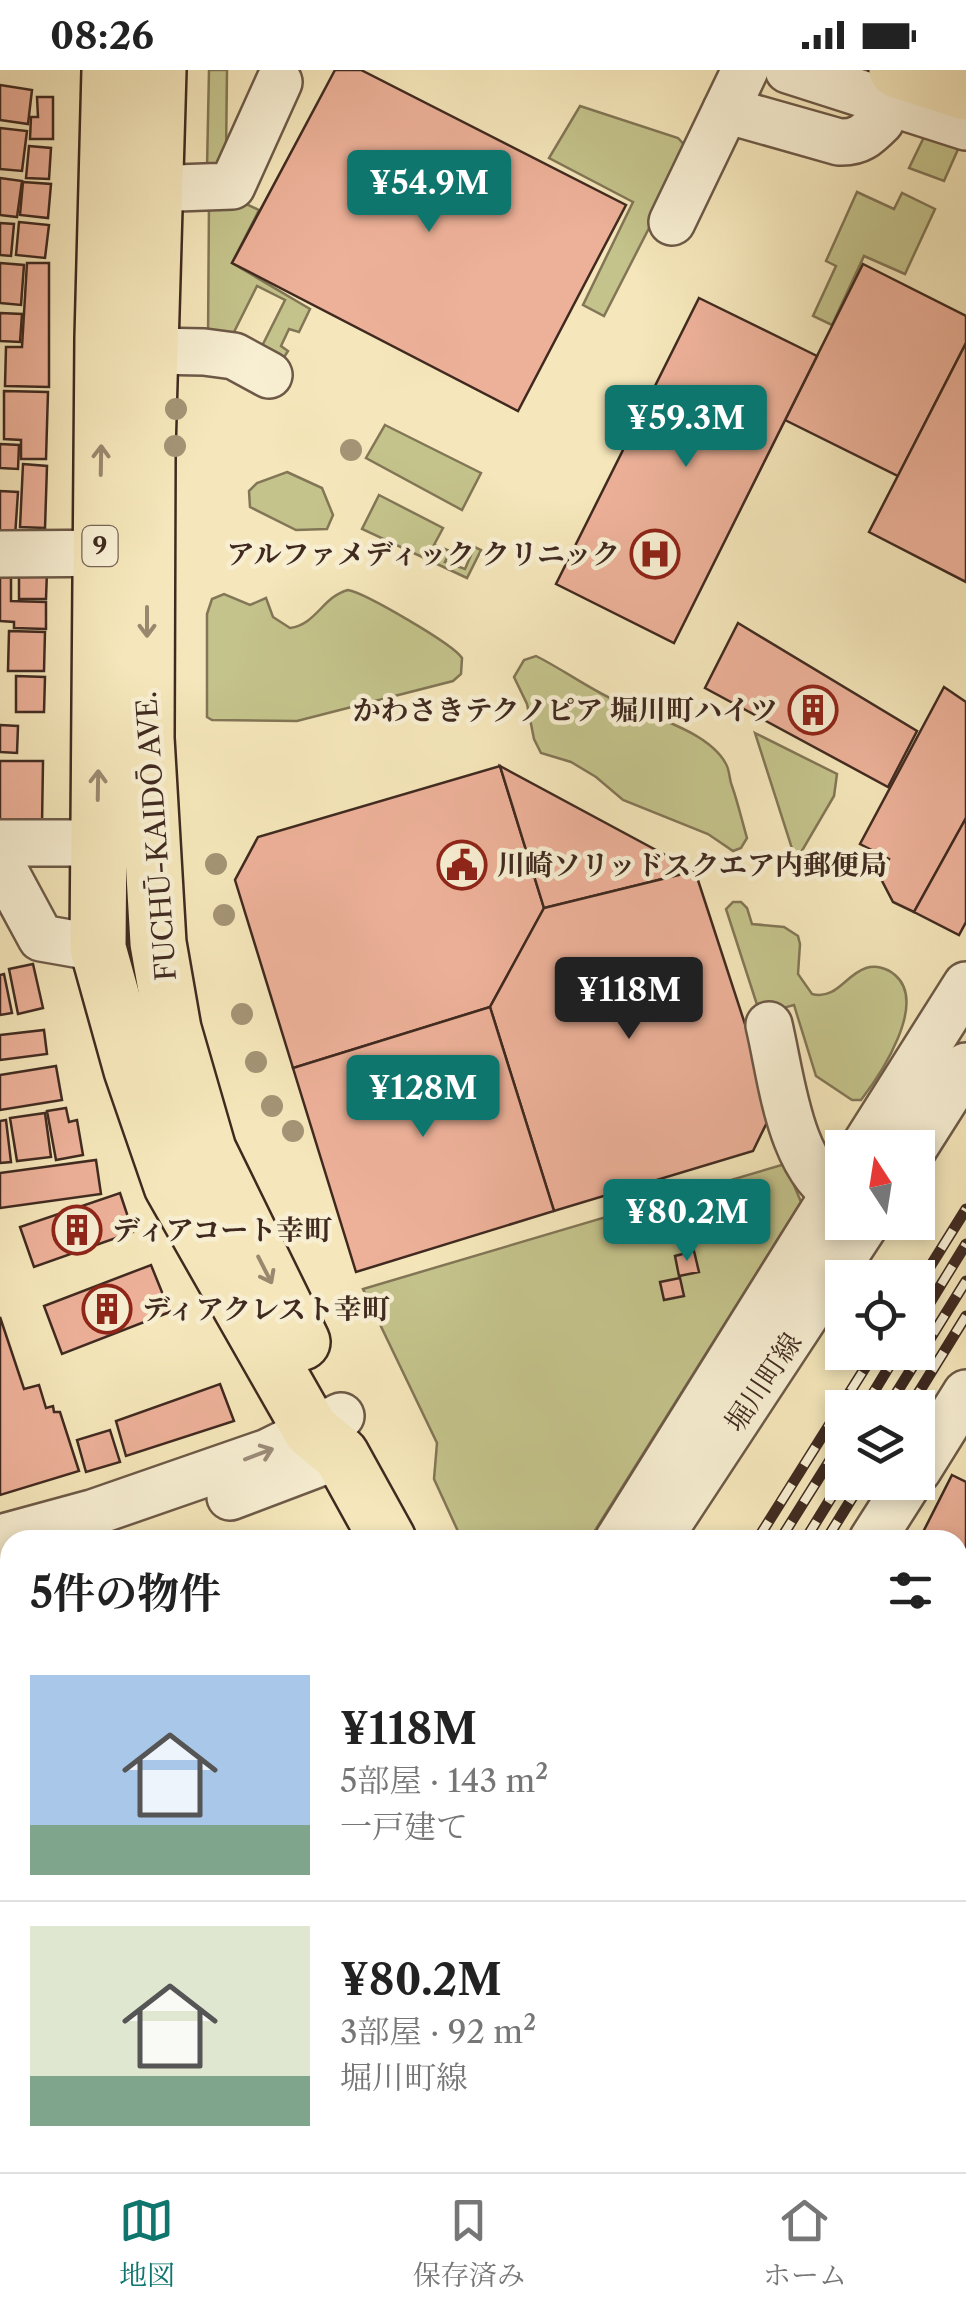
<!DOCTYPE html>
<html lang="ja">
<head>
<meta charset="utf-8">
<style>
  body { margin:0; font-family:"Libre Caslon Text","Noto Serif JP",serif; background:#f2f2f2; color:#222; height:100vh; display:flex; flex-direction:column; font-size:38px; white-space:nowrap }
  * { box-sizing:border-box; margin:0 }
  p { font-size:32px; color:#767676 }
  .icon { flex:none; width:55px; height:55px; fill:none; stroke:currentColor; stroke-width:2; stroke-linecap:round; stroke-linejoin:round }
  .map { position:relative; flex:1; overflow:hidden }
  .drawer { position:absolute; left:0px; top:1460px; width:968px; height:642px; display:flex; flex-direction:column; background:#fff; border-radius:30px 30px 0 0; box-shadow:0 5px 15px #0003 }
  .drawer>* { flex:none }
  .needle { width:65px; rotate:348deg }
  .buttons { position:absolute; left:825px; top:1060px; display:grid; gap:20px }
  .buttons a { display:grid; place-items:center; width:110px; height:110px; border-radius:0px; background:#fff; box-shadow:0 5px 15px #0003; font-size:50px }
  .price { position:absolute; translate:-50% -85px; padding:0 22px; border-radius:10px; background:#0f766e; color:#fff; font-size:32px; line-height:65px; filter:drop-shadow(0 2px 5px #0008) }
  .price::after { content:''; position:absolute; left:50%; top:60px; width:30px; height:22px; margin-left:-15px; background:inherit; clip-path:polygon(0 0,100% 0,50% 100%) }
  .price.current { background:#222; color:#fff }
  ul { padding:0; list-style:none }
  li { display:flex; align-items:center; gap:30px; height:250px; padding:0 30px }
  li+li { border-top:2px solid #e0e0e0 }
  li span { display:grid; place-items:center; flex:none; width:280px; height:200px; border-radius:0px; color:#555 }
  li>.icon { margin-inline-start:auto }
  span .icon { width:120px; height:120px; fill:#fffc; stroke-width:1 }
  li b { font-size:42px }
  h2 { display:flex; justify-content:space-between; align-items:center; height:120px; padding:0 30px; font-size:42px }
  .status { display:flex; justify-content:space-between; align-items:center; height:70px; padding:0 50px; background:#fff; direction:ltr }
  .status svg { height:28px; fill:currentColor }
  .tab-bar { display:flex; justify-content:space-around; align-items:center; height:140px; border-top:2px solid #e0e0e0; background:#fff; font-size:28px; color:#767676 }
  .tab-bar a { display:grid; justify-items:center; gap:5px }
  .tab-bar .current { color:#0f766e }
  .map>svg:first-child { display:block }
  .green { fill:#c4c38b; stroke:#827656; stroke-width:2.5 }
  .building { fill:#edb199; stroke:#402a20; stroke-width:2.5 }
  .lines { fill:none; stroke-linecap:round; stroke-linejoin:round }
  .minor-casing { stroke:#6d5947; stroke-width:50 }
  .major-casing { stroke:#402a20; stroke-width:60 }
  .highway-casing { stroke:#402a20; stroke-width:60 }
  .minor { stroke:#f8efd3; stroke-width:45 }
  .major { stroke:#f5e7bb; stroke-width:55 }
  .highway { stroke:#f5e7bb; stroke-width:55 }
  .rail-casing { stroke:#402a20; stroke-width:11 }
  .rail { stroke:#f8efd3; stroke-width:8; stroke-dasharray:22; stroke-linecap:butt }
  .tree { fill:#a49475 }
  .oneway { stroke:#9a886e }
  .oneway2 { stroke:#9c8c7a }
  .labels { text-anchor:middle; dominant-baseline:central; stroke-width:9; stroke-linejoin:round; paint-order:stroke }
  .shield { fill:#f8efd3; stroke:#776556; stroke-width:2.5 }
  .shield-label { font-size:25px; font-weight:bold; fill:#402a20 }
  .poi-label { font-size:28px; font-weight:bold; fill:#402a20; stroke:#f8efd3; text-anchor:start }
  .street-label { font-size:28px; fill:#402a20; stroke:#f8efd3 }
</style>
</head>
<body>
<div class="status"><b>08:26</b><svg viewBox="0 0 49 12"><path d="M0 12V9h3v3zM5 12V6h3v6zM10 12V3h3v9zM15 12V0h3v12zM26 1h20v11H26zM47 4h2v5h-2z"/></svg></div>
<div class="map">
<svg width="966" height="2102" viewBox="0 0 966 2102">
  <rect width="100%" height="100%" fill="#f5e7bb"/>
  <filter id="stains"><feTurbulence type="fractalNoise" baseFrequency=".002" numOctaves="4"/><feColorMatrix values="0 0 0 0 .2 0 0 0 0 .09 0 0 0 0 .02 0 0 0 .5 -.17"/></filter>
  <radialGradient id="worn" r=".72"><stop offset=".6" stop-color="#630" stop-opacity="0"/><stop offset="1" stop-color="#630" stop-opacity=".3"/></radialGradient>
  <g class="green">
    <path d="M209 0H227L226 87 220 95 207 98Z"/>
    <path d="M580 36 678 68 689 80 604 246 583 235 633 132 549 88Z"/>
    <path d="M924 67 959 77 944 111 909 98Z"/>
    <path d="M857 122 894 139 902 123 935 139 905 204 864 186 832 255 813 246 836 196 826 191Z"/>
    <path d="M233 128 259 140 232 193 310 239 299 262 289 259 281 276 288 281 279 295 257 286 285 230 257 216 233 264 208 271 209 130Z"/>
    <path d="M385 355 481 403 462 440 366 388Z"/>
    <path d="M287 402 322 418 333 445 327 459 296 460 250 437 249 421 257 413Z"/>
    <path d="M379 425 443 458 434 475 450 481 445 492 465 499 471 485 457 476 460 470 481 480 467 508 362 459Z"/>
    <path d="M348 520C365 523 453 574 462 588L461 604 453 611 297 651 212 650 207 647V544L212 529 224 524 250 535 266 528 273 547 290 558C317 554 322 527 348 520Z"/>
    <path d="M536 586C562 599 585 616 612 629 645 645 708 660 726 694 730 701 729 709 732 716 738 733 742 751 747 768L741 778 733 781 708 764 623 730 596 707 571 692 541 683 534 669 527 634 514 607 524 590Z"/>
    <path d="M755 663 837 704 834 726 796 791Z"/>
    <path d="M733 832H741L747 838 752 854 784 857 798 866 800 874 798 904 812 924C837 930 845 905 866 898 876 895 887 898 895 905 928 933 881 1004 861 1030H852L816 1006 794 935 760 944 726 839Z"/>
    <path d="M785 1094 801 1132 589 1470H462L434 1409 437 1373 363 1219Z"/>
  </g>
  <g class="building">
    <path d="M335 0H361L626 135 518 341 232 193Z"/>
    <path d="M0 15 32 20 28 54 0 50Z"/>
    <path d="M37 27H53V69H30L31 47H38Z"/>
    <path d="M0 58 27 61 22 101 0 99Z"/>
    <path d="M29 76 51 78 49 109 26 108Z"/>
    <path d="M0 108 22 111 17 147 0 145Z"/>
    <path d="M23 112 51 114 48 148 20 145Z"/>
    <path d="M19 152 49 155 45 188 16 185Z"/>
    <path d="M0 153 14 154 11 186 0 185Z"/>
    <path d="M0 193 24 195 21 235 0 233Z"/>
    <path d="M27 193H49V317L5 316 6 277H22Z"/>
    <path d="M863 194 966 246V273L898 406 785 350Z"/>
    <path d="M699 228 817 286 674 573 556 514Z"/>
    <path d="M0 243 22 244 20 272 0 271Z"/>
    <path d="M966 273V512L869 462Z"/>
    <path d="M4 321 48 322 46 389H21V370L4 369Z"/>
    <path d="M0 374 19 375 18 399 0 398Z"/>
    <path d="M23 394 47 396 45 458 20 457Z"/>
    <path d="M0 421 18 422 15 467 0 466Z"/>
    <path d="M19 500 47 501 46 529H19Z"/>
    <path d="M0 501H11V531L46 532V559L14 558V552L0 551Z"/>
    <path d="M738 553 917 661 888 717 705 618Z"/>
    <path d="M9 561 45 562 44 601H8Z"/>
    <path d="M16 606 45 607 44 642H16Z"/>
    <path d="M944 617 966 632V748L914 842 893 832 880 807 889 789 860 774Z"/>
    <path d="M0 655 18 656 17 683 0 682Z"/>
    <path d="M0 691H43L42 756 0 755Z"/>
    <path d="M500 696 544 838 490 937 293 998 235 810 258 767Z"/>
    <path d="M500 696 695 801 544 838Z"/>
    <path d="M966 748V852L959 865 914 842Z"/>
    <path d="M695 801 773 1040 753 1081 554 1141 490 937 544 838Z"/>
    <path d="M33 894 43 938 18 944 9 899Z"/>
    <path d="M4 904 12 943 0 945V905Z"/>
    <path d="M490 937 554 1141 356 1202 293 998Z"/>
    <path d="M44 960 47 984 0 990V965Z"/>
    <path d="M56 996 62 1030 0 1040V1005Z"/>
    <path d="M66 1038 69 1052 77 1050 83 1085 56 1090 47 1041Z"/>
    <path d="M45 1043 51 1087 17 1091 10 1048Z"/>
    <path d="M6 1050 11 1092 0 1093V1051Z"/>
    <path d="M96 1090 101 1124 0 1138V1103Z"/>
    <path d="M120 1123 133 1162 34 1197 20 1157Z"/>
    <path d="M694 1181 699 1202 679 1206 675 1186Z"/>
    <path d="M151 1195 170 1242 62 1284 44 1236Z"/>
    <path d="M680 1208 684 1226 664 1230 660 1212Z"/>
    <path d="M0 1247 24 1319 39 1315 46 1338 53 1336 54 1342H60L79 1401 0 1425Z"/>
    <path d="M220 1314 234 1351 126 1386 116 1351Z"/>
    <path d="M110 1360 120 1392 86 1402 77 1370Z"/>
    <path d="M952 1405 966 1412V1507L958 1502V1470H919Z"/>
    <path d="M10 1563V1717L0 1719V1565Z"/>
    <path d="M966 1760V1919L961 1922 958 1919V1781Z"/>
    <path d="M10 1911V2092H87L88 2099 0 2102V1914Z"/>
    <path d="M958 2009H966V2102H942V2092H958Z"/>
    <path d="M481 2092H517L524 2095 521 2102H477Z"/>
    <path d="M567 2092H597L595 2102 564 2101Z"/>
    <path d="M720 2092H778L777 2102H719Z"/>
  </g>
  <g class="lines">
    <g class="minor-casing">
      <g id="minor">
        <path d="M788 0 966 57"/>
        <path d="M726 40 839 72C859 73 867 65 881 51"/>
        <path d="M177 118 232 116 279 12"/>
        <path d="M672 152 745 0"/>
        <path d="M151 281 204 282 234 286 269 305"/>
        <path d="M0 484 135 483"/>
        <path d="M0 773H97"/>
        <path d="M0 792 41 868 98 878"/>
        <path d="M769 955C782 1009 789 1099 842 1128"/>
        <path d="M863 1078 966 915"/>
        <path d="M914 1078 966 996"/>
        <path d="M918 1400 966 1323"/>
        <path d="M230 1427 341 1385"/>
        <path d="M0 1468 92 1443 268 1382 341 1346"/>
        <path d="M618 1470 842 1111"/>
        <path d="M658 1470 867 1152"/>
        <path d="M872 1470 909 1412"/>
        <path d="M958 1602 966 1601"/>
        <path d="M885 2092 894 2102"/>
        <path d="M215 2102 222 2092"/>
        <path d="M614 2102 617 2092"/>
        <path d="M796 2102C811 2089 826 2091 841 2102"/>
      </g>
    </g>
    <g class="major-casing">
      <g id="major">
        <path d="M110 0 103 268 98 878 132 1000 172 1116 311 1360 341 1385 388 1470"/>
        <path d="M158 0 147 381 146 668 158 873 173 959 208 1080 302 1272"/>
        <path d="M650 2102 653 2092"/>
      </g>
    </g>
    <g class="highway-casing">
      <path id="highway" d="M897 0 966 22"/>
    </g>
    <use href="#minor" class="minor"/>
    <use href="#major" class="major"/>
    <use href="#highway" class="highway"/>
    <g class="rail-casing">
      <g id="rail">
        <path d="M918 1216 966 1139"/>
        <path d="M918 1252 966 1174"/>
        <path d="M864 1338 898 1282"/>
        <path d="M887 1338 966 1211"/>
        <path d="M909 1338 966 1246"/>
        <path d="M757 1470 875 1282"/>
        <path d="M780 1470 842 1371"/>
        <path d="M805 1470 842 1410"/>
        <path d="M826 1470 862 1412"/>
        <path d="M300 2102 307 2092"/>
        <path d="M325 2102 333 2092"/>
        <path d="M362 2102 369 2092"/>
        <path d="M403 2102 409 2092"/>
        <path d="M430 2102 435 2092"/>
      </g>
    </g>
    <use href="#rail" class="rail"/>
  </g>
  <g class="tree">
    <circle cx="176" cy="339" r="11"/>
    <circle cx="175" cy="376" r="11"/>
    <circle cx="351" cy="380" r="11"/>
    <circle cx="216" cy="794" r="11"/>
    <circle cx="224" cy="845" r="11"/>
    <circle cx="242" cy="944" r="11"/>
    <circle cx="256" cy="992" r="11"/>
    <circle cx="272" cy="1036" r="11"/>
    <circle cx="293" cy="1061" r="11"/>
  </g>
  <defs><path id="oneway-shaft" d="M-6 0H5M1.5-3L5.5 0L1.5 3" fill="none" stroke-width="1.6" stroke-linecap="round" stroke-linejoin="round" transform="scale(2.5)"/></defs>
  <g class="oneway">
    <use href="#oneway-shaft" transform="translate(101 390) rotate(-89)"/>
    <use href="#oneway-shaft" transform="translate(147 552) rotate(90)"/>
    <use href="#oneway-shaft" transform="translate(98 715) rotate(-89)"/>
    <use href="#oneway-shaft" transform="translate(265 1200) rotate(63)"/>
  </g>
  <use class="oneway2" href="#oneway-shaft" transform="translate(259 1384) rotate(-21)"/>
  <defs>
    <g id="hospital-ring" transform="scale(2.5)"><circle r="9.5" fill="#f8efd3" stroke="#8f2418" stroke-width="1.5"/><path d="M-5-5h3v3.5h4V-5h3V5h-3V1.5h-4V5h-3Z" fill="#8f2418"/></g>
    <g id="building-ring" transform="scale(2.5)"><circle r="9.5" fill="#f8efd3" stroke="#8f2418" stroke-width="1.5"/><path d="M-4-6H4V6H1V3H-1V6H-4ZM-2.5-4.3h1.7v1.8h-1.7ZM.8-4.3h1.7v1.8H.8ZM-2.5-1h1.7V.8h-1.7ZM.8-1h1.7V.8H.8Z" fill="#8f2418"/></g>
    <g id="civic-ring" transform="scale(2.5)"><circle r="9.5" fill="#f8efd3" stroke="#8f2418" stroke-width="1.5"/><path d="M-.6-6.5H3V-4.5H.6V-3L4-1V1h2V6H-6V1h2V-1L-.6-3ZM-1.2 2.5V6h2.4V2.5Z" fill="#8f2418"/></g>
  </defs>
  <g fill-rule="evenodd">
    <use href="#hospital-ring" x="655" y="484"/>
    <use href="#building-ring" x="813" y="640"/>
    <use href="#civic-ring" x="462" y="795"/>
    <use href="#building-ring" x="77" y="1160"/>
    <use href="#building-ring" x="107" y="1239"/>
  </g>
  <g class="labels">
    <rect class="shield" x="82.5" y="456" width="35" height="40" rx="8"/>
    <g class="shield-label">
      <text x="100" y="476">9</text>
    </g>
    <g class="poi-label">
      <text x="620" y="484" text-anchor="end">アルファメディック クリニック</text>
      <text x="778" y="640" text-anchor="end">かわさきテクノピア 堀川町ハイツ</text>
      <text x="497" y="795">川崎ソリッドスクエア内郵便局</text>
      <text x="112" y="1160">ディアコート幸町</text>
      <text x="142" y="1239">ディアクレスト幸町</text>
    </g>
    <g class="street-label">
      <text transform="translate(156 766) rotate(-94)">FUCHŪ-KAIDŌ AVE.</text>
      <text transform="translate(763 1312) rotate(-56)">堀川町線</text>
    </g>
  </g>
  <rect width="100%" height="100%" filter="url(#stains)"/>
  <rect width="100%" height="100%" fill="url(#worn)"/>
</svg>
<div class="buttons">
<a><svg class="needle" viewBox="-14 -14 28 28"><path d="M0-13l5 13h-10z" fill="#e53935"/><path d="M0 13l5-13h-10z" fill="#767676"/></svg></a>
<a><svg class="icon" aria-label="locate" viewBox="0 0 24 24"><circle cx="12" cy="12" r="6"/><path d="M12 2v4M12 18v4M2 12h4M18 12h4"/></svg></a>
<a><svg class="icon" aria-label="layers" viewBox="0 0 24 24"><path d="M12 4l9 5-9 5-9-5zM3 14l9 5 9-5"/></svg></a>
</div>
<b class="price" style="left:429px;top:165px">¥54.9M</b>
<b class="price" style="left:686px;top:400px">¥59.3M</b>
<b class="price current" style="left:629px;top:972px">¥118M</b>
<b class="price" style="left:423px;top:1070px">¥128M</b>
<b class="price" style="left:687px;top:1194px">¥80.2M</b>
<section class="drawer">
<h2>5件の物件<svg class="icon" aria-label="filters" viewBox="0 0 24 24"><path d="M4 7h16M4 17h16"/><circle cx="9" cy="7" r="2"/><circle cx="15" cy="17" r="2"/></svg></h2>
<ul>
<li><span style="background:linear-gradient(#a9c7e8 75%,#7fa58c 0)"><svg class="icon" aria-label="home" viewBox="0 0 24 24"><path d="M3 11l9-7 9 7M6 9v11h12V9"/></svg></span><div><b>¥118M</b><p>5部屋 · 143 m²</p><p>一戸建て</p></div></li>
<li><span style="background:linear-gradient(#dfe7d0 75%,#7fa58c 0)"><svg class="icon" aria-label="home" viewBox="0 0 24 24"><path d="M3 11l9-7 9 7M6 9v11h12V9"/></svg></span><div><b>¥80.2M</b><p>3部屋 · 92 m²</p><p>堀川町線</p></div></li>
</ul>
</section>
</div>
<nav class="tab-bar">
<a class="current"><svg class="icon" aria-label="map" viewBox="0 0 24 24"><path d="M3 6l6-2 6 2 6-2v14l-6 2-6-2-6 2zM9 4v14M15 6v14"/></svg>地図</a>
<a><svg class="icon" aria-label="saved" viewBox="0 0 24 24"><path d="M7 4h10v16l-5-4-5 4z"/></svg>保存済み</a>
<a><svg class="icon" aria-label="home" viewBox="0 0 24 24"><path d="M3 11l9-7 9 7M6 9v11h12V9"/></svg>ホーム</a>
</nav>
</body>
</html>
